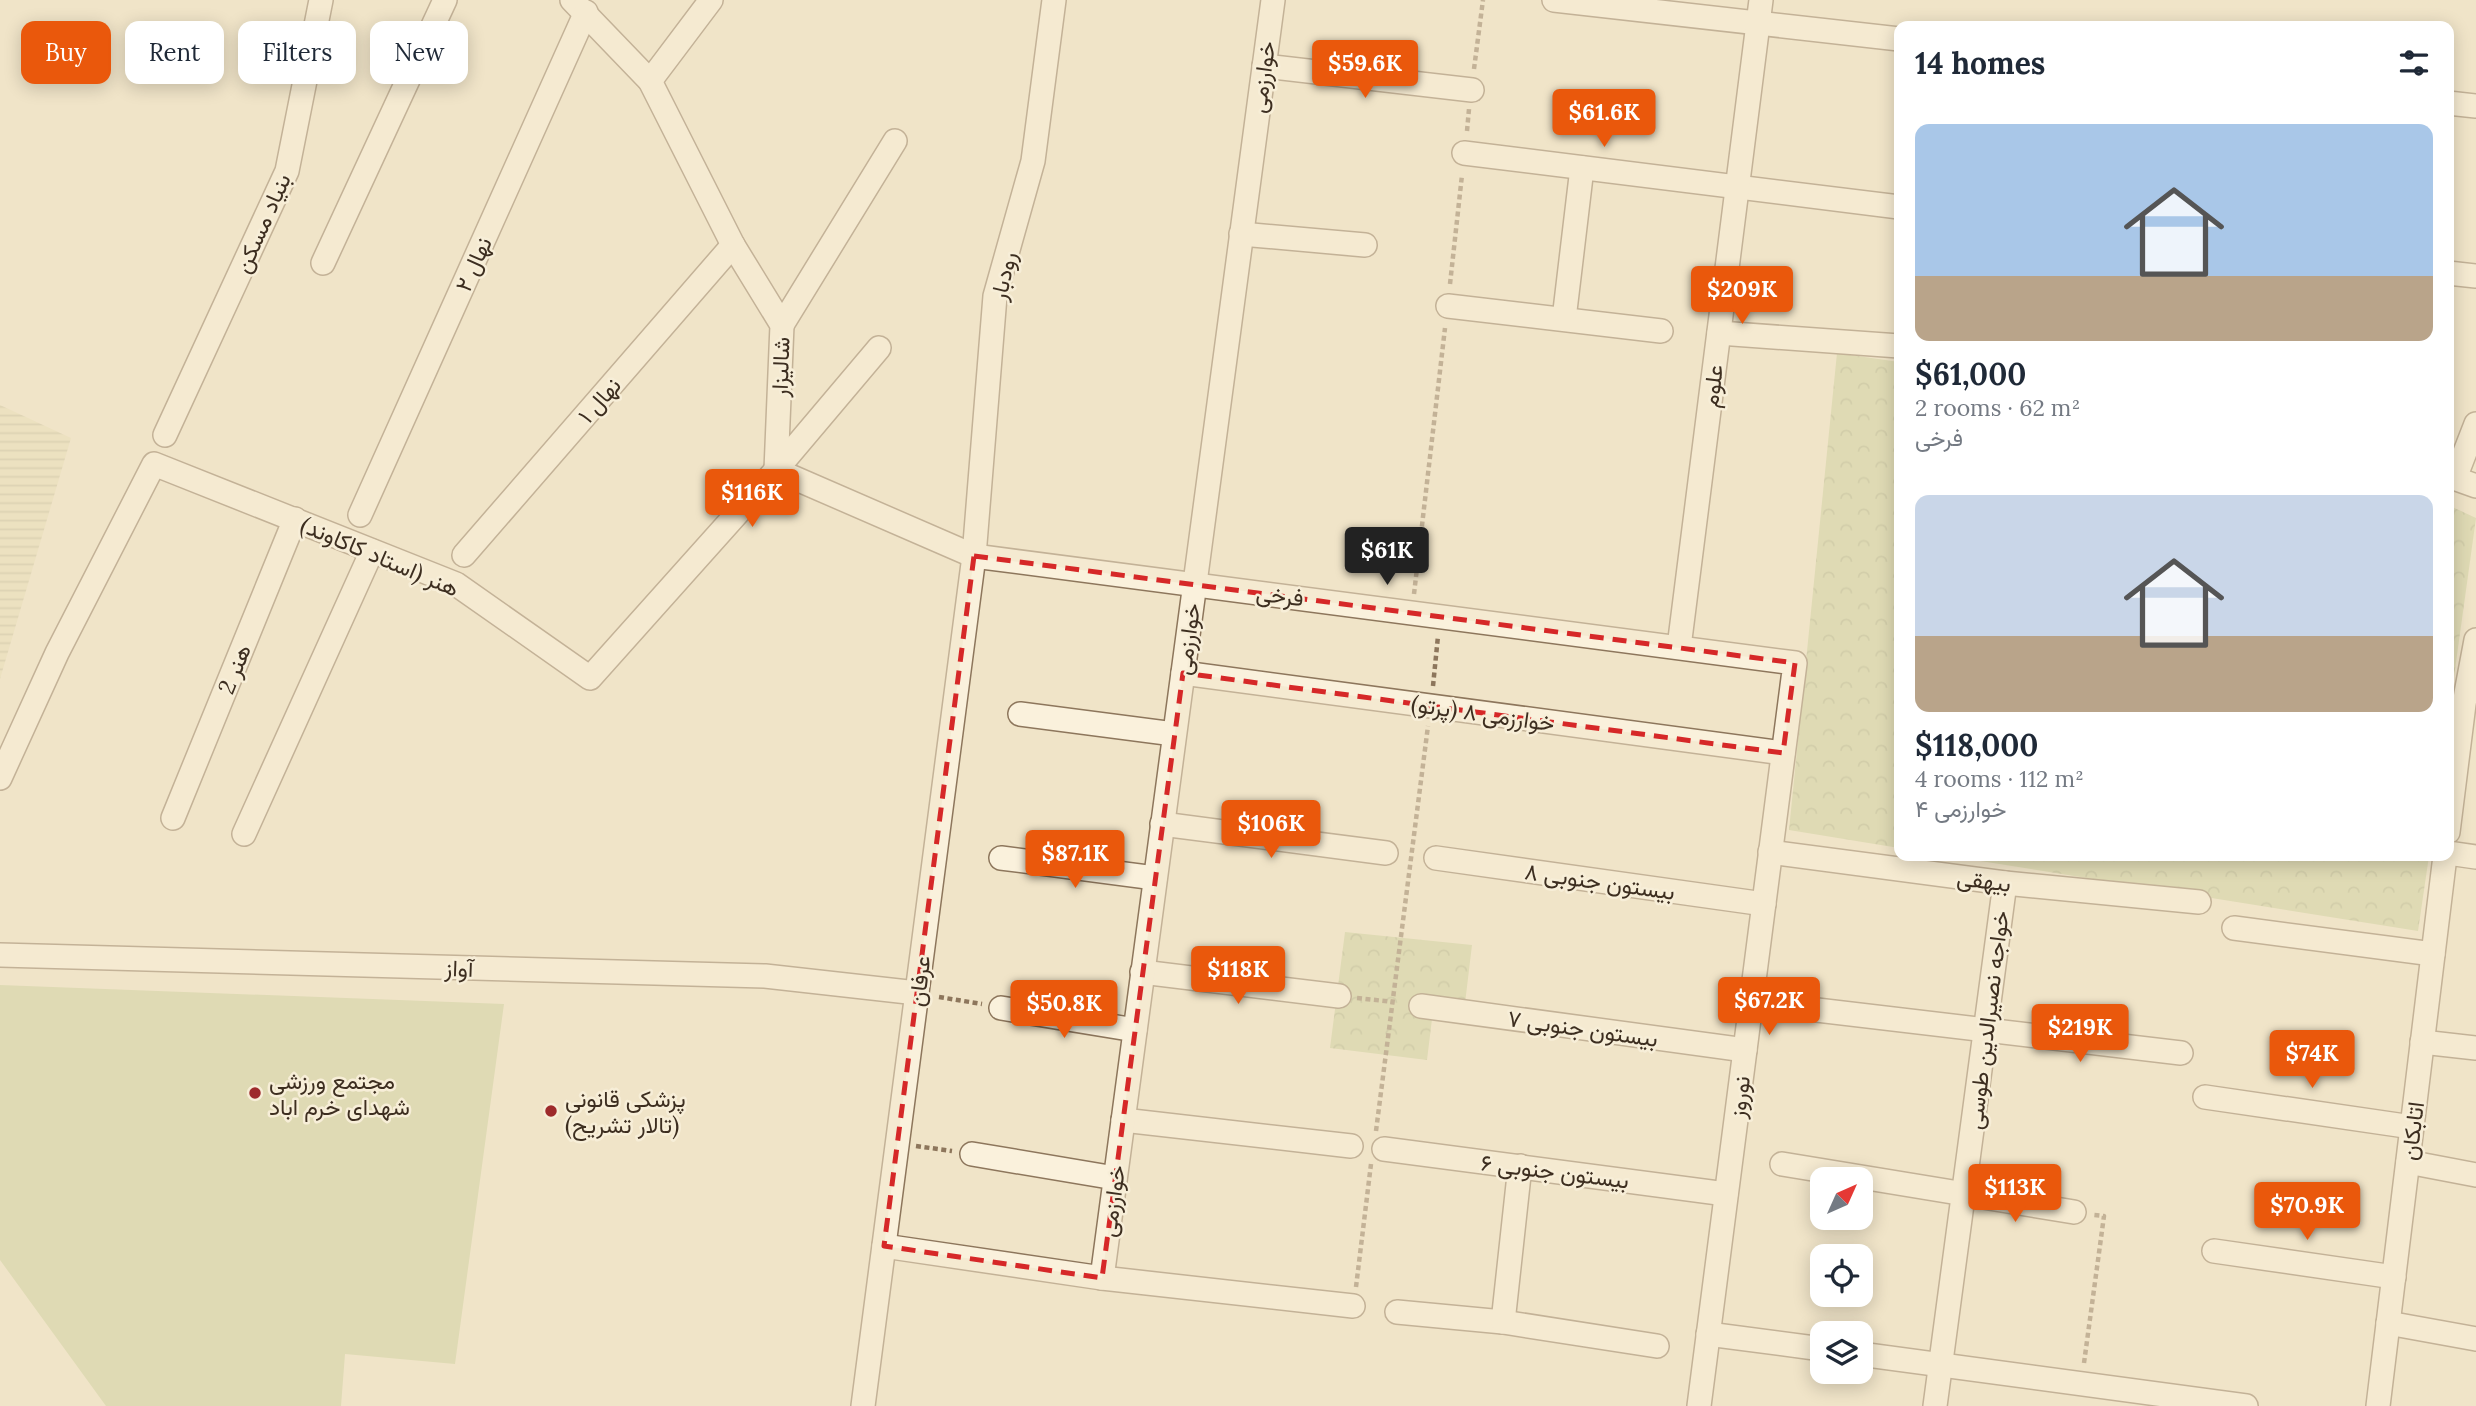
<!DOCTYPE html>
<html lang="en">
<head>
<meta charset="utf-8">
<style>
  body { margin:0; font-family:Lora,Vazirmatn,serif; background:#f6f6f7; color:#1f2937; height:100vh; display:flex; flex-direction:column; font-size:26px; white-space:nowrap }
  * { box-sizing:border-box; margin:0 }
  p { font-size:23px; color:#747a83 }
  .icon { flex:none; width:38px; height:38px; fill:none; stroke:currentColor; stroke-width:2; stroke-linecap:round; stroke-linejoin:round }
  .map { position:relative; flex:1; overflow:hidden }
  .sheet { position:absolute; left:1894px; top:21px; width:560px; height:840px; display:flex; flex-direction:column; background:#fff; border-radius:14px; box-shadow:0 4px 18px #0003 }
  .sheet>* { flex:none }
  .hud { position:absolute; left:21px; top:21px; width:665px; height:63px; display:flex; gap:14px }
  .needle { width:46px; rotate:45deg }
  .controls { position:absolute; left:1810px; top:1167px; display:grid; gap:14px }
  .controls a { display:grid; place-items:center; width:63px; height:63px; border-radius:14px; background:#fff; box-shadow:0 4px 18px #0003; font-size:35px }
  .price { position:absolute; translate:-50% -60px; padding:0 16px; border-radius:7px; background:#ea580c; color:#fff; font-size:23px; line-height:46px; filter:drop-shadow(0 2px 4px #0008) }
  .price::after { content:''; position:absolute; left:50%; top:42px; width:21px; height:16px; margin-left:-10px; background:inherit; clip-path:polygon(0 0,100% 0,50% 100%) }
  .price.current { background:#222; color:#fff }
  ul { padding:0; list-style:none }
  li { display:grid; align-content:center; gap:14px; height:371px; padding:0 21px }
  li span { display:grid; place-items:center; height:217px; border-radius:14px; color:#555 }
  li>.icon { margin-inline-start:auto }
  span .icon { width:126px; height:126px; fill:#fffc; stroke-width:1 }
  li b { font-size:30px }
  h2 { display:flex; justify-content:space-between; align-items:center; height:84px; padding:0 21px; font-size:30px }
  .tag { padding:0 24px; border-radius:14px; background:#fff; box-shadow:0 4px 18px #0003; font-size:24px; line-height:63px }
  .tag.current { background:#ea580c; color:#fff }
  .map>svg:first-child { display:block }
  .farmland { fill:url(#farmland-rules) }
  .forest { fill:url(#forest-crowns) }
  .pitch { fill:#c9cf9b }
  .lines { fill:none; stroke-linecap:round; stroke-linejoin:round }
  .street-casing { stroke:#8d765c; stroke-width:26 }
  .path { stroke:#8d765c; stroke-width:4.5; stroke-dasharray:5 3.5; stroke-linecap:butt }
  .street { stroke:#faf1dc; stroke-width:23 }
  .marked { fill:none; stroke:#d62828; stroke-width:5; stroke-dasharray:14 9; stroke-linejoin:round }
  .poi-dot { fill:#9e2a2b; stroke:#f7eed8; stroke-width:2.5 }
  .labels { text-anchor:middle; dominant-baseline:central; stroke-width:5; stroke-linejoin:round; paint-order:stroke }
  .street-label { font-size:23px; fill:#3d2e20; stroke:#f7eed8 }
  .poi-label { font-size:23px; fill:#3d2e20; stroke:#f7eed8; text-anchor:start }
</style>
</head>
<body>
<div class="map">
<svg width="2476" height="1406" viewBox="0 0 2476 1406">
  <defs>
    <pattern id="farmland-rules" width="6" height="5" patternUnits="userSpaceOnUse" patternTransform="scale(1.75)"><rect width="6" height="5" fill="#e6deb5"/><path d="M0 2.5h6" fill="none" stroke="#c6bf9b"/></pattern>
    <pattern id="forest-crowns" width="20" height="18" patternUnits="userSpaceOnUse" patternTransform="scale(1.75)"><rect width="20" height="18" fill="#c9cf9b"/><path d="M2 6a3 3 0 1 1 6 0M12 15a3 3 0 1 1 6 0" fill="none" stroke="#aeb285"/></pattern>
  </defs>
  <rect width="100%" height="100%" fill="#f0e4c8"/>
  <path class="farmland" d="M0 405 71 438 0 679Z"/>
  <g class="forest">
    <path d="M1837 353 1899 362V848L1789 830Z"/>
    <path d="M2448 505 2476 518 2448 720Z"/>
    <path d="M1949 856H2429L2418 931Z"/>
    <path d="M1345 932 1472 945 1463 1020 1432 1019 1427 1060 1330 1048Z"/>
  </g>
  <path class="pitch" d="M0 985 504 1004 455 1364 345 1354 341 1406H106L0 1260Z"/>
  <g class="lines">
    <g class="street-casing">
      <g id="street">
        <path d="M572 0 650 81 733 245 782 325 776 470 974 556 1795 663 1699 1406"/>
        <path d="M1554 0 1899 39"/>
        <path d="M1264 66 1472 90"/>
        <path d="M650 81 711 0"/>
        <path d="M2448 103 2476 106"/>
        <path d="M1464 153 1899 207"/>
        <path d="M1241 234 1365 245"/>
        <path d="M323 263 445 0"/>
        <path d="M2448 273 2476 276"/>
        <path d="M1448 306 1661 331"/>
        <path d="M1564 319 1582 168"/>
        <path d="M782 325 895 141"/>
        <path d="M1719 333 1899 346"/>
        <path d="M165 435 287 171 321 0"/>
        <path d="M2448 476 2476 486"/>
        <path d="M2455 478 2476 424"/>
        <path d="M360 515 586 12"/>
        <path d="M464 555 733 245"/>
        <path d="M1679 647 1761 0"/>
        <path d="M1183 673 1783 753"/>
        <path d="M1020 714 1174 734"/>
        <path d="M0 778 57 653 154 464 456 584 590 678 776 470 879 348"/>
        <path d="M173 818 295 519"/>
        <path d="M1162 824 1386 853"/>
        <path d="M2448 832 2464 704 2476 640"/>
        <path d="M244 834 372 551"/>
        <path d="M1770 852 2005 883 2199 902"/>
        <path d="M2448 853 2476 857"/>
        <path d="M1001 858 1155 878"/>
        <path d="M1436 858 1764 904"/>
        <path d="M2234 928 2433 954"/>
        <path d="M0 955 765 976 917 993"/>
        <path d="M1142 972 1339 996"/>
        <path d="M1421 1006 1745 1050"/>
        <path d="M1001 1008 1135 1030"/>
        <path d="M1800 1008 2181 1053"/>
        <path d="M2422 1042 2476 1048"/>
        <path d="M2205 1097 2412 1127"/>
        <path d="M1123 1120 1351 1146"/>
        <path d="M1384 1149 1726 1194"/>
        <path d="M972 1154 1115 1178"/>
        <path d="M2408 1162 2476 1175"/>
        <path d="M1782 1164 2074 1212"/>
        <path d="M884 1246 1102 1278 1353 1306"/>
        <path d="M2214 1251 2394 1277"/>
        <path d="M1102 1278 1273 0"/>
        <path d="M1397 1312 1503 1322 1657 1346"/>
        <path d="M1503 1322 1520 1166"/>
        <path d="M2388 1323 2476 1339"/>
        <path d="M1708 1334 1822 1349"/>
        <path d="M1860 1354 2246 1406"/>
        <path d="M863 1406 974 556 995 296 1033 161 1054 0"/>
        <path d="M1935 1406 2005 883"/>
        <path d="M2378 1406 2445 856"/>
      </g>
    </g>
    <g class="path">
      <path d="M1474 69 1483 0"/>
      <path d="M1467 131 1469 109"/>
      <path d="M1450 284 1462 175"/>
      <path d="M1414 594 1445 328"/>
      <path d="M1433 686 1438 636"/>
      <path d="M939 997 982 1004"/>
      <path d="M1357 998 1394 1002"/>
      <path d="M1376 1131 1428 726"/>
      <path d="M916 1146 952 1151"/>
      <path d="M1356 1287 1371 1164"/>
      <path d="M2084 1363 2104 1216 2094 1215"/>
    </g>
    <use href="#street" class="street"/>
  </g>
  <path d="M0 0H2476V1406H0ZM974 556 1795 663 1783 753 1183 673 1102 1278 884 1246Z" fill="#f0e4c8" fill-opacity=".55" fill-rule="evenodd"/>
  <path class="marked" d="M974 556 1795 663 1783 753 1183 673 1102 1278 884 1246Z"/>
  <g class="poi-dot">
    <circle cx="255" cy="1093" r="7"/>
    <circle cx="551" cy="1111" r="7"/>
  </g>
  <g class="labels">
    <g class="street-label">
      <text transform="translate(1262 77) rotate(-82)">خوارزمی</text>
      <text transform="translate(262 223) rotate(-66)">بنیاد مسکن</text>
      <text transform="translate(473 264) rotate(-66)">نهال ۲</text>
      <text transform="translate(1003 276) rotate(-77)">رودبار</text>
      <text transform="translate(780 367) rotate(-88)">شالیزار</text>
      <text transform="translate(1712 386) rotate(-83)">علوم</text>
      <text transform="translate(599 400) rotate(-49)">نهال ۱</text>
      <text transform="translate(380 556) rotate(23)">هنر (استاد کاکاوند)</text>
      <text transform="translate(1280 595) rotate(7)">فرخی</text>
      <text transform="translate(1187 639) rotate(-82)">خوارزمی</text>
      <text transform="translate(234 669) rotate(-68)">هنر 2</text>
      <text transform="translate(1483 713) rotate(8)">خوارزمی ۸ (پرتو)</text>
      <text transform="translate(1984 880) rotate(7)">بیهقی</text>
      <text transform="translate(1600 881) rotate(8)">بیستون جنوبی ۸</text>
      <text transform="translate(459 968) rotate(2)">آواز</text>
      <text transform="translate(919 981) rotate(-83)">عرفان</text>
      <text transform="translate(1987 1020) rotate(-83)">خواجه نصیرالدین طوسی</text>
      <text transform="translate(1583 1028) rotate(8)">بیستون جنوبی ۷</text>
      <text transform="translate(1739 1097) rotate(-83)">نوروز</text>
      <text transform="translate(2412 1131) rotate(-83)">اتابکان</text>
      <text transform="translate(1555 1171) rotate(7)">بیستون جنوبی ۶</text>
      <text transform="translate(1112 1201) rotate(-82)">خوارزمی</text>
    </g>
    <g class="poi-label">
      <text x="269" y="1080">مجتمع ورزشی<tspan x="269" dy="26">شهدای خرم اباد</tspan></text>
      <text x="565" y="1098">پزشکی قانونی<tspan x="565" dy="26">(تالار تشریح)</tspan></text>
    </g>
  </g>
</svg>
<div class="controls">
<a><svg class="needle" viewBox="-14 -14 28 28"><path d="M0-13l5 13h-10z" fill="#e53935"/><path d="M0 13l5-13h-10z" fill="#747a83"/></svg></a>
<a><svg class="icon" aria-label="locate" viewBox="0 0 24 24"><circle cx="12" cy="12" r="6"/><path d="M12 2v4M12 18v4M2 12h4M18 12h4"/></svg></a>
<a><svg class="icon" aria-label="layers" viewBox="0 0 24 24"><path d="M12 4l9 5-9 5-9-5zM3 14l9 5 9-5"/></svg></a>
</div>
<b class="price" style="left:1365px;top:100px">$59.6K</b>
<b class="price" style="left:1604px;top:149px">$61.6K</b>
<b class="price" style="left:1742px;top:326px">$209K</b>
<b class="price" style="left:752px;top:529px">$116K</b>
<b class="price current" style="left:1387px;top:587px">$61K</b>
<b class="price" style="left:1271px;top:860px">$106K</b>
<b class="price" style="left:1075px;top:890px">$87.1K</b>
<b class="price" style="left:1238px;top:1006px">$118K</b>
<b class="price" style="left:1769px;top:1037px">$67.2K</b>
<b class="price" style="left:1064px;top:1040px">$50.8K</b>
<b class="price" style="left:2080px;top:1064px">$219K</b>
<b class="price" style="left:2312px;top:1090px">$74K</b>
<b class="price" style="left:2015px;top:1224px">$113K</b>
<b class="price" style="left:2307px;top:1242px">$70.9K</b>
<div class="hud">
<a class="tag current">Buy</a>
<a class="tag">Rent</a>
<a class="tag">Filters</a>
<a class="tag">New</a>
</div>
<section class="sheet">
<h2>14 homes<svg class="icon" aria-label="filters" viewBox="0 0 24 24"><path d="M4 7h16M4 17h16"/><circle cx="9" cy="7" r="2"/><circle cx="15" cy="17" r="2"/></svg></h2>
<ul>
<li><span style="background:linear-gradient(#a9c7e8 70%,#b9a48a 0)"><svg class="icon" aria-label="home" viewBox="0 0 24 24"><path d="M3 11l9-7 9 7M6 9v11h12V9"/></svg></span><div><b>$61,000</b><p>2 rooms · 62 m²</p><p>فرخی</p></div></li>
<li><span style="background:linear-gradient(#c9d6e8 65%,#b9a48a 0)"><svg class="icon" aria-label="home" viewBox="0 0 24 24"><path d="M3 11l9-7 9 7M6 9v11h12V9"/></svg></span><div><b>$118,000</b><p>4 rooms · 112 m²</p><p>خوارزمی ۴</p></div></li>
</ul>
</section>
</div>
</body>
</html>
